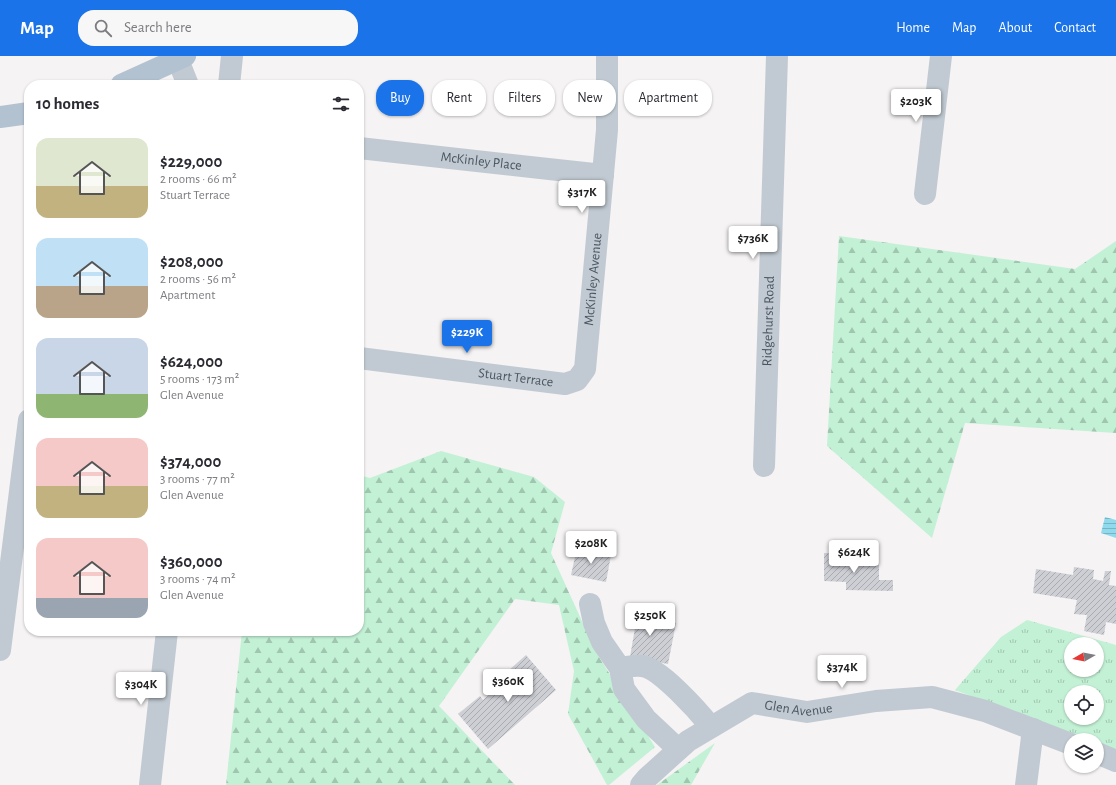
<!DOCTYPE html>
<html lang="en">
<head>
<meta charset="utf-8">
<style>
  body { margin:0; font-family:"Alegreya Sans",sans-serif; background:#f7f7f7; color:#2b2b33; height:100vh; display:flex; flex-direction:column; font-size:15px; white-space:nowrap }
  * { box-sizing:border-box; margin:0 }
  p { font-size:13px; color:#7c7c81 }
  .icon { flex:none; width:22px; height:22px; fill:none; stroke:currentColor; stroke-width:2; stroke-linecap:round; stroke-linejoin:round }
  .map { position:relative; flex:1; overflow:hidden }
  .panel { position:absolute; left:24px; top:24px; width:340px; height:556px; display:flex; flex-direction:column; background:#fff; border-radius:16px; box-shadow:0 1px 3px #0004 }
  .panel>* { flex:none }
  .banner { position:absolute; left:376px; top:24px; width:380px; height:36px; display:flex; gap:8px }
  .needle { width:26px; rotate:261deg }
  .fabs { position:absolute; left:1064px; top:581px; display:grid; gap:8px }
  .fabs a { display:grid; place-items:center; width:40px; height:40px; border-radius:50%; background:#fff; box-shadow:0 1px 3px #0004; font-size:20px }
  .price { position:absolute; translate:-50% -34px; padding:0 9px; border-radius:4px; background:#fff; color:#222; font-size:13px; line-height:26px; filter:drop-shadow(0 1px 2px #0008) }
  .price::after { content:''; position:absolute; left:50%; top:24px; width:12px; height:9px; margin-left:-6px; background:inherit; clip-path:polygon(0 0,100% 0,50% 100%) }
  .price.current { background:#1a73e8; color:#fff }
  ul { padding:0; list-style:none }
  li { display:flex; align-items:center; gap:12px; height:100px; padding:0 12px }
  li span { display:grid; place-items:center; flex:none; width:112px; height:80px; border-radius:12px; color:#555 }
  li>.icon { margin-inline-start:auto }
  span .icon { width:48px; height:48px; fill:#fffc; stroke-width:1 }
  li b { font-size:17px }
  h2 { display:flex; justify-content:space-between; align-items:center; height:48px; padding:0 12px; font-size:17px }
  .tag { padding:0 14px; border-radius:16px; background:#fff; box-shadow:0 1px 3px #0004; font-size:14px; line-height:36px }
  .tag.current { background:#1a73e8; color:#fff }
  header { display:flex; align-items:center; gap:24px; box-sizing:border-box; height:56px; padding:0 20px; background:#1a73e8; color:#fff }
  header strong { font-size:19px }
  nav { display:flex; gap:22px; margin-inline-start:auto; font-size:14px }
  .search { width:280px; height:36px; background:#f7f7f7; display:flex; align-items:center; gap:10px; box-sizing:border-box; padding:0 14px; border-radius:16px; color:#7c7c81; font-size:15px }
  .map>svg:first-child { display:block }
  .grass { fill:url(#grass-tufts); fill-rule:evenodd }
  .forest { fill:url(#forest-firs) }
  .water { fill:url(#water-rules) }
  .building { fill:url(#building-hatch) }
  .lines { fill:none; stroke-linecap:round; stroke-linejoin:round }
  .minor { stroke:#c1cad2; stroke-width:22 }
  .major { stroke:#b3c2d1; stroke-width:22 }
  .labels { text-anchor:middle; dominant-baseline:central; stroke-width:3; stroke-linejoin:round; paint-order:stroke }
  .street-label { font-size:14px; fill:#4a5661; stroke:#fff }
</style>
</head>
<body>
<header>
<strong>Map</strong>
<div class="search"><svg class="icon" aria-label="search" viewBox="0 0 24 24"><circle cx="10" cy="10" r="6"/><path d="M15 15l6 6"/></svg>Search here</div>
<nav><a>Home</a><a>Map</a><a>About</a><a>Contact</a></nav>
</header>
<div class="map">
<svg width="1116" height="729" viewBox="0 0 1116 729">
  <defs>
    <pattern id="grass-tufts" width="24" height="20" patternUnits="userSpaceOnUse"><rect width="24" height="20" fill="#c3f1d5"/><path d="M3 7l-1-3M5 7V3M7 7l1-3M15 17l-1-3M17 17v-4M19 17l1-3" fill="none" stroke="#a0c6b0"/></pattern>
    <pattern id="forest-firs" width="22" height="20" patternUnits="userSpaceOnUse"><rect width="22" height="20" fill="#c3f1d5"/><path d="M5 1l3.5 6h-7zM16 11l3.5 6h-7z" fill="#a0c6b0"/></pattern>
    <pattern id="water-rules" width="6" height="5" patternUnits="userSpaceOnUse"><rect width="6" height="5" fill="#90daee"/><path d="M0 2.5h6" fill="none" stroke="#78b4c4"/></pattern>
    <pattern id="building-hatch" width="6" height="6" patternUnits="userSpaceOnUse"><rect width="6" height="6" fill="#cdcfd5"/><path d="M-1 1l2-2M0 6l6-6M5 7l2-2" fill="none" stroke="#a8abb0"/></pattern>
  </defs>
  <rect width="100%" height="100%" fill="#f5f3f3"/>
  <path class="grass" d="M1027 564 1116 589V695L1097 688V684H1086L955 634 1001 581ZM1071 588H1097V614H1071ZM1071 636H1097V662H1071Z"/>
  <g class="forest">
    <path d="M839 180 1075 213 1116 185V377L965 367 932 482 827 390Z"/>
    <path d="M441 395 534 421 565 446 551 497 596 596 655 691 609 729H607L568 658 574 615 559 549 515 543 439 650 515 729H226L242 575H359V419L370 422Z"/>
    <path d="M715 687 691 729H657Z"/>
  </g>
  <path class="water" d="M1105 461 1116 464V482L1101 477Z"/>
  <g class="building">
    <path d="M577 492 611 499 606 526 571 519Z"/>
    <path d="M824 497 852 498 851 508 879 509V524H893V535L846 534V526L824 525Z"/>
    <path d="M1074 511 1094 514 1093 523 1103 525 1105 515H1111L1109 529 1116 530V568L1106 566 1104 579 1084 575 1087 559 1074 558 1077 544 1033 537 1036 513 1073 519Z"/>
    <path d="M629 550 644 553 642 560 676 567 668 608 630 601 635 572 625 570Z"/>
    <path d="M526 599 556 634 488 693 458 658 480 640 483 644 511 621 507 616Z"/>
  </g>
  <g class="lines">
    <g class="minor">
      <path d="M178 4 188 29"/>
      <path d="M229 29 232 0"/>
      <path id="s1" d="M359 92 603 119"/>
      <path d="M925 138 941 0"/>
      <path id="s2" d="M359 302 565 328 577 324 585 313 607 74V0"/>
      <path id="s3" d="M764 410 777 0"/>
      <path d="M590 548 594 567 602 586 620 612 624 633 646 663 678 693"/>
      <path d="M0 594 29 364"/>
      <path d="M620 612C627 611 635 609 642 610 660 612 699 656 711 671"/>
      <path d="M1097 697 1116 705"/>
      <path d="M150 729 167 575"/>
      <path id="s4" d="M641 729 647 722 688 685 752 647 807 656 876 645 932 641 985 655 1071 688"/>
      <path d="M1026 729 1033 673"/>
    </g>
    <g class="major">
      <path d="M121 29 185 0"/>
      <path d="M0 61 29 57"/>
    </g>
  </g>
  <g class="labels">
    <g class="street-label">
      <text stroke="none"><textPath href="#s1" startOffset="123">McKinley Place</textPath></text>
      <text stroke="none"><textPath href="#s2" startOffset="324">McKinley Avenue</textPath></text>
      <text stroke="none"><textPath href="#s3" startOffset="145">Ridgehurst Road</textPath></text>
      <text stroke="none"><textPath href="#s2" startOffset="158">Stuart Terrace</textPath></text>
      <text stroke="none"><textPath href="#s4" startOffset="186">Glen Avenue</textPath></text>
    </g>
  </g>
</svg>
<div class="fabs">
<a><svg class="needle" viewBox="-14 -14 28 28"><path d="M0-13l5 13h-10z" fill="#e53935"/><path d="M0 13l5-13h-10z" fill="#7c7c81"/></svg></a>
<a><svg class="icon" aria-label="locate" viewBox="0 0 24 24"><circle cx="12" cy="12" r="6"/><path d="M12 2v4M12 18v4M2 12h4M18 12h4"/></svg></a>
<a><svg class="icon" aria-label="layers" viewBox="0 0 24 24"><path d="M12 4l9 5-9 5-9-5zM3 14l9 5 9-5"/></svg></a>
</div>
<b class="price" style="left:916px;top:67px">$203K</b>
<b class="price" style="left:582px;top:158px">$317K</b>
<b class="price" style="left:753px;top:204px">$736K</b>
<b class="price current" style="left:467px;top:298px">$229K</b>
<b class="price" style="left:591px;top:509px">$208K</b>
<b class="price" style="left:854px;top:518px">$624K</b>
<b class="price" style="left:650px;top:581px">$250K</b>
<b class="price" style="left:842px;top:633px">$374K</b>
<b class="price" style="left:508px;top:647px">$360K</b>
<b class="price" style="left:141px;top:650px">$304K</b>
<div class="banner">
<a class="tag current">Buy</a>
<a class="tag">Rent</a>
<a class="tag">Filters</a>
<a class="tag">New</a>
<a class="tag">Apartment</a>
</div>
<section class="panel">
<h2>10 homes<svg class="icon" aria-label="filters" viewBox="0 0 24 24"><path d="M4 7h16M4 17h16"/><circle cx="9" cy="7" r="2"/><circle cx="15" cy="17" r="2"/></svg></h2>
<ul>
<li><span style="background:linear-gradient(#dfe7d0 60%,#c2b280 0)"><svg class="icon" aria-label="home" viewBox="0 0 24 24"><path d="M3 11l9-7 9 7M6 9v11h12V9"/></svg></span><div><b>$229,000</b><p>2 rooms · 66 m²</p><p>Stuart Terrace</p></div></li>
<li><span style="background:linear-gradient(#bfe0f5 60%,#b9a48a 0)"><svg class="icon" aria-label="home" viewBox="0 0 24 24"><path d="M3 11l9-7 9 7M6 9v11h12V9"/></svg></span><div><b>$208,000</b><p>2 rooms · 56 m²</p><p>Apartment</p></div></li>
<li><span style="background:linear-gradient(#c9d6e8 70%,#8fb573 0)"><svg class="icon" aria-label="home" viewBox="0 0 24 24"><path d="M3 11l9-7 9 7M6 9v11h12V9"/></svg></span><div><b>$624,000</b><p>5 rooms · 173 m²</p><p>Glen Avenue</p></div></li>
<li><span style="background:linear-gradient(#f6c9c9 60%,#c2b280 0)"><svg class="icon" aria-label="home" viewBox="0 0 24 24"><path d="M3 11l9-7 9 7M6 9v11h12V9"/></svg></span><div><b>$374,000</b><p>3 rooms · 77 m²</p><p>Glen Avenue</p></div></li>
<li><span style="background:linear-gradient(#f6c9c9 75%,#9aa5b1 0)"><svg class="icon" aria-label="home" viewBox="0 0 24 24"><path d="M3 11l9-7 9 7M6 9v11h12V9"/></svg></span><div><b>$360,000</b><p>3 rooms · 74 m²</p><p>Glen Avenue</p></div></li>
</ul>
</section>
</div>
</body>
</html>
